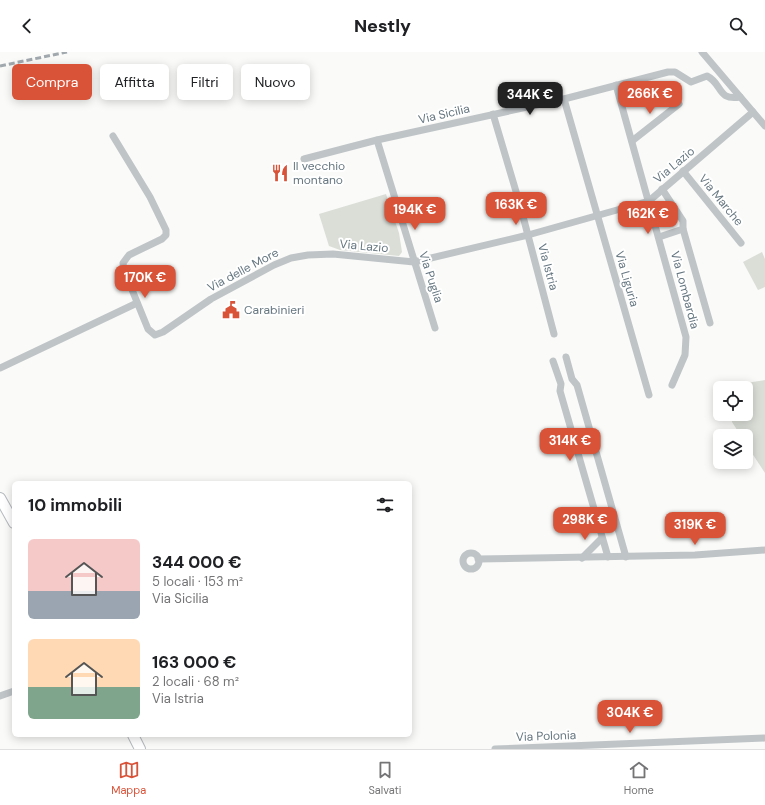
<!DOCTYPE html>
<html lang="it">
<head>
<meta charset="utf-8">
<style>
  body { margin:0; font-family:"DM Sans",sans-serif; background:#f2f2f2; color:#202124; height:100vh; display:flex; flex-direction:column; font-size:15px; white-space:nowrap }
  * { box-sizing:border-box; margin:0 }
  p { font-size:13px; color:#757577 }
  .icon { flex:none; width:22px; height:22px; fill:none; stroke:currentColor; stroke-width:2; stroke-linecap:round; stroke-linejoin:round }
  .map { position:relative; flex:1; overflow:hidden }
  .sheet { position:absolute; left:12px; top:429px; width:400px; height:256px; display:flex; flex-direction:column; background:#fff; border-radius:6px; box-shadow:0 2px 10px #0003 }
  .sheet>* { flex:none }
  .banner { position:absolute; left:12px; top:12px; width:400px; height:36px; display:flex; gap:8px }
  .buttons { position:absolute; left:713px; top:329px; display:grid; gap:8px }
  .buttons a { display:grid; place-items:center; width:40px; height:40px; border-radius:6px; background:#fff; box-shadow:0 2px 10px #0003; font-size:20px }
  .price { position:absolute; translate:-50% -34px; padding:0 9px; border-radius:8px; background:#d95339; color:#fff; font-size:13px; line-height:26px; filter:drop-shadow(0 1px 2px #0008) }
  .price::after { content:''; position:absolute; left:50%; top:24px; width:12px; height:9px; margin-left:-6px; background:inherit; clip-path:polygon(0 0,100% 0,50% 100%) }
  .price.on { background:#222; color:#fff }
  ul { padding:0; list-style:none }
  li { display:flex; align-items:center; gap:12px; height:100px; padding:0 16px }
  li span { display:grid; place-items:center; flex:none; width:112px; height:80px; border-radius:6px; color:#555 }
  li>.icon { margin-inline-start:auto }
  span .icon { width:48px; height:48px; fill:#fffc; stroke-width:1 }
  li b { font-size:17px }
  h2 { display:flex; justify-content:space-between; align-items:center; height:48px; padding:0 16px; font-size:17px }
  .pill { padding:0 14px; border-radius:6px; background:#fff; box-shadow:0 2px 10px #0003; font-size:14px; line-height:36px }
  .pill.on { background:#d95339; color:#fff }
  header { display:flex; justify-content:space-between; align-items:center; height:52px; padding:0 16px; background:#fff; font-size:18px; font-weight:800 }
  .tab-bar { display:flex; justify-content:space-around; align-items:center; height:56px; border-top:1px solid #e0e0e0; background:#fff; font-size:11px; color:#757577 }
  .tab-bar a { display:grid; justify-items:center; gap:2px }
  .tab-bar .on { color:#d95339 }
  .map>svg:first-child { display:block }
  .green { fill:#daded7 }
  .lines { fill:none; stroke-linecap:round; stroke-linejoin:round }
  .secondary-casing { stroke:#b4babe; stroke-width:12 }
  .street { stroke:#bfc4c7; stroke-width:7 }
  .secondary { stroke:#fff; stroke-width:10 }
  .rail { stroke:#a1a9ae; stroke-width:3; stroke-dasharray:6 3; stroke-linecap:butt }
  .labels { text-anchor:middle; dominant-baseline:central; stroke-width:4; stroke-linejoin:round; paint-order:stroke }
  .street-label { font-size:12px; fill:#667781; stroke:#fff }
  .poi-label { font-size:12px; fill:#667781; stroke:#fff; text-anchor:start }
</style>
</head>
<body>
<header><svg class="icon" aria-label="back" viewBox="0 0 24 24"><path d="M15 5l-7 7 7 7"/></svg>Nestly<svg class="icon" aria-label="search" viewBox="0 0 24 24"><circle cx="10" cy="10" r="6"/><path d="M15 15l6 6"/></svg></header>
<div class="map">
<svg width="765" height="697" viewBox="0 0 765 697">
  <rect width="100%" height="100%" fill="#fafaf8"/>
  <g class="green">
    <path d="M386 142 399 181 402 200 399 204 340 198 329 194 319 162Z"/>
    <path d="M762 200 765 207V235L758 238 743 210Z"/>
    <path d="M765 328V421L746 392V384H741L732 370 731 362H746V336H727L726 334Z"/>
  </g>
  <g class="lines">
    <g class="secondary-casing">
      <g id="secondary">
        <path d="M0 446 14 471"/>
        <path d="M133 683 140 697"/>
      </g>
    </g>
    <g class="street">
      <path d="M702 0 765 74"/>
      <path d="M616 33 686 285 685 303 672 333"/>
      <path d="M564 47 649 343"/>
      <path d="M493 62 520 153 554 282"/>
      <path d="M113 84 150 145 166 178V183L162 187 129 203 123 211 124 218 148 277 155 283 163 280 211 247 274 213 291 206 308 203 333 202 414 210 528 183 649 149 753 60"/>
      <path d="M377 88 435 276"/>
      <path d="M632 89 679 52"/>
      <path d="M304 107 377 88 564 47 668 20H675L691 30 707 24C723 32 717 49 740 45"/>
      <path d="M683 119 741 191"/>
      <path d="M683 177 710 271"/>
      <path d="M659 185 683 177V169L662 137"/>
      <path d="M566 305 572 327 577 333 626 505"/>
      <path d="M553 309 561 332 560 339 608 505"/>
      <path d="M0 316 137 251"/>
      <circle cx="471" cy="509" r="8"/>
      <path d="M582 506 602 486"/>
      <path d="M478 507 695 503 765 498"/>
      <path d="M0 644 14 639"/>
      <path d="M495 697 765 686"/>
    </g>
    <use href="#secondary" class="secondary"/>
    <path class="rail" d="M0 14 67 0"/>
  </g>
  <defs>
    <g id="restaurant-bare" transform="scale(1.38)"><path d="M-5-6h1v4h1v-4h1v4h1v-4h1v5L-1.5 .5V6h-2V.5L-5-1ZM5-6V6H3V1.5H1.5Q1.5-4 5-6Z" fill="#d95339" stroke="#fff" stroke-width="2.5" paint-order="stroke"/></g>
    <g id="civic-bare" transform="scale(1.38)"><path d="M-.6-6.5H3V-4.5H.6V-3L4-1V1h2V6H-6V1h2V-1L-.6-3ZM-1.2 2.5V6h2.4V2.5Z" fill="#d95339" stroke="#fff" stroke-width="2.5" paint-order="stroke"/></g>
  </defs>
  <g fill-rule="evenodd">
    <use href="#restaurant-bare" x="280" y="121"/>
    <use href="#civic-bare" x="231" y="258"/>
  </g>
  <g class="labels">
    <g class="street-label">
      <text transform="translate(444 62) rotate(-13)">Via Sicilia</text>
      <text transform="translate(674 113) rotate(-40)">Via Lazio</text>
      <text transform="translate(721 148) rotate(51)">Via Marche</text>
      <text transform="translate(364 194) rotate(5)">Via Lazio</text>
      <text transform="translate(548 215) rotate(75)">Via Istria</text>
      <text transform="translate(243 218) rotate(-28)">Via delle More</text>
      <text transform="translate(431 225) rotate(72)">Via Puglia</text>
      <text transform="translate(627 227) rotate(74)">Via Liguria</text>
      <text transform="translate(685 238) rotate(75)">Via Lombardia</text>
      <text transform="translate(546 684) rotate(-2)">Via Polonia</text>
    </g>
    <g class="poi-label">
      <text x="293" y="114">Il vecchio<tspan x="293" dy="14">montano</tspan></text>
      <text x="244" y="258">Carabinieri</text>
    </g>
  </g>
</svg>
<div class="buttons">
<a><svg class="icon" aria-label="locate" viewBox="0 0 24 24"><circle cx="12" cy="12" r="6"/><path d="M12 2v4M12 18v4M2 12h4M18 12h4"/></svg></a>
<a><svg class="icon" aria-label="layers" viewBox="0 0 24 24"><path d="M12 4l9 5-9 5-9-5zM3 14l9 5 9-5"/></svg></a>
</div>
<b class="price" style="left:650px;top:63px">266K €</b>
<b class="price on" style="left:530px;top:64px">344K €</b>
<b class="price" style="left:516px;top:174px">163K €</b>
<b class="price" style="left:415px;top:179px">194K €</b>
<b class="price" style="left:648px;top:183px">162K €</b>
<b class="price" style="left:145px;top:247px">170K €</b>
<b class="price" style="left:570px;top:410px">314K €</b>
<b class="price" style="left:585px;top:489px">298K €</b>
<b class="price" style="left:695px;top:494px">319K €</b>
<b class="price" style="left:630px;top:682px">304K €</b>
<div class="banner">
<a class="pill on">Compra</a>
<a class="pill">Affitta</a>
<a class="pill">Filtri</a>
<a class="pill">Nuovo</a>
</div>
<section class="sheet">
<h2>10 immobili<svg class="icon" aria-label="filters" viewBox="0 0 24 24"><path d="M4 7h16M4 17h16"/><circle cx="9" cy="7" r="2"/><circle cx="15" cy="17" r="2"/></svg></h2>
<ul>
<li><span style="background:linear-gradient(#f6c9c9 65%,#9aa5b1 0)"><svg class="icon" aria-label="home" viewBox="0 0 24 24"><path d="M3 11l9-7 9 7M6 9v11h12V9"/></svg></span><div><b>344 000 €</b><p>5 locali · 153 m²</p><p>Via Sicilia</p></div></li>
<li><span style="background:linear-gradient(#ffd9b3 60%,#7fa58c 0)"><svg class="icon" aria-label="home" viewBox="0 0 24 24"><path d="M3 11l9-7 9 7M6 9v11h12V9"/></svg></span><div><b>163 000 €</b><p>2 locali · 68 m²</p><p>Via Istria</p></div></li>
</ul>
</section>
</div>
<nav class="tab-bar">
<a class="on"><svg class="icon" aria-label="map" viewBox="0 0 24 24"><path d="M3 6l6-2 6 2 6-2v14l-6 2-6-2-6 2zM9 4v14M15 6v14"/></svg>Mappa</a>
<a><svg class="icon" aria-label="saved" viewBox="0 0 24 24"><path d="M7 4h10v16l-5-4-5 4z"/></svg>Salvati</a>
<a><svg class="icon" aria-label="home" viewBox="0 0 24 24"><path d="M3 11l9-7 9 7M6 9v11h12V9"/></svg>Home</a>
</nav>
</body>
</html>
